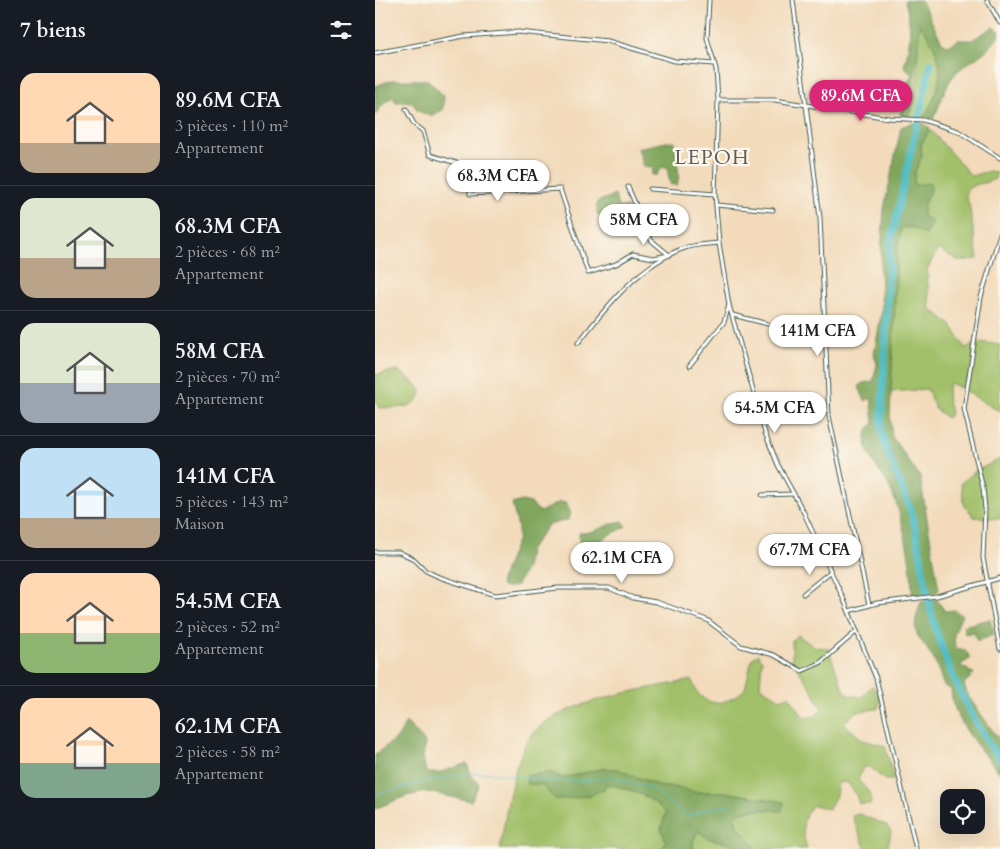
<!DOCTYPE html>
<html lang="fr">
<head>
<meta charset="utf-8">
<style>
  body { margin:0; font-family:Cardo,serif; background:#242831; color:#f1f3f6; height:100vh; display:flex; flex-direction:column; font-size:19px; white-space:nowrap }
  * { box-sizing:border-box; margin:0 }
  p { font-size:16px; color:#9ea1a6 }
  .icon { flex:none; width:28px; height:28px; fill:none; stroke:currentColor; stroke-width:2; stroke-linecap:round; stroke-linejoin:round }
  .map { position:relative; flex:1; overflow:hidden }
  .side { display:flex; flex-direction:column; background:#171b24; width:375px }
  .side>* { flex:none }
  .controls { position:absolute; left:565px; top:789px; display:grid; gap:10px }
  .controls a { display:grid; place-items:center; width:45px; height:45px; border-radius:10px; background:#171b24; box-shadow:0 5px 20px #0002; font-size:25px }
  .price { position:absolute; translate:-50% -42px; padding:0 11px; border-radius:18px; background:#fff; color:#222; font-size:16px; line-height:32px; filter:drop-shadow(0 1px 2px #0008) }
  .price::after { content:''; position:absolute; left:50%; top:30px; width:15px; height:11px; margin-left:-8px; background:inherit; clip-path:polygon(0 0,100% 0,50% 100%) }
  .price.active { background:#db2777; color:#fff }
  ul { padding:0; list-style:none }
  li { display:flex; align-items:center; gap:15px; height:125px; padding:0 20px }
  li+li { border-top:1px solid #363941 }
  li span { display:grid; place-items:center; flex:none; width:140px; height:100px; border-radius:15px; color:#555 }
  li>.icon { margin-inline-start:auto }
  span .icon { width:60px; height:60px; fill:#fffc; stroke-width:1 }
  li b { font-size:21px }
  h2 { display:flex; justify-content:space-between; align-items:center; height:60px; padding:0 20px; font-size:21px }
  main { display:flex; flex:1; min-height:0 }
  .map>svg:first-child { display:block }
  .green { fill:#a1c069; stroke:#607e4e }
  .forest { fill:#80a65d; stroke:#507248 }
  .lines { fill:none; stroke-linecap:round; stroke-linejoin:round }
  .stream { stroke:#4dbcc3; stroke-width:1 }
  .river { stroke:#4dbcc3; stroke-width:7 }
  .minor-casing { stroke:#3f5548; stroke-width:5 }
  .minor { stroke:#fff; stroke-width:3 }
  .labels { text-anchor:middle; dominant-baseline:central; stroke-width:4.5; stroke-linejoin:round; paint-order:stroke }
  .quarter-label { font-size:20px; letter-spacing:1px; fill:#655c55; stroke:#fbf7ec }
</style>
</head>
<body>
<main>
<section class="side">
<h2>7 biens<svg class="icon" aria-label="filters" viewBox="0 0 24 24"><path d="M4 7h16M4 17h16"/><circle cx="9" cy="7" r="2"/><circle cx="15" cy="17" r="2"/></svg></h2>
<ul>
<li><span style="background:linear-gradient(#ffd9b3 70%,#b9a48a 0)"><svg class="icon" aria-label="home" viewBox="0 0 24 24"><path d="M3 11l9-7 9 7M6 9v11h12V9"/></svg></span><div><b>89.6M CFA</b><p>3 pièces · 110 m²</p><p>Appartement</p></div></li>
<li><span style="background:linear-gradient(#dfe7d0 60%,#b9a48a 0)"><svg class="icon" aria-label="home" viewBox="0 0 24 24"><path d="M3 11l9-7 9 7M6 9v11h12V9"/></svg></span><div><b>68.3M CFA</b><p>2 pièces · 68 m²</p><p>Appartement</p></div></li>
<li><span style="background:linear-gradient(#dfe7d0 60%,#9aa5b1 0)"><svg class="icon" aria-label="home" viewBox="0 0 24 24"><path d="M3 11l9-7 9 7M6 9v11h12V9"/></svg></span><div><b>58M CFA</b><p>2 pièces · 70 m²</p><p>Appartement</p></div></li>
<li><span style="background:linear-gradient(#bfe0f5 70%,#b9a48a 0)"><svg class="icon" aria-label="home" viewBox="0 0 24 24"><path d="M3 11l9-7 9 7M6 9v11h12V9"/></svg></span><div><b>141M CFA</b><p>5 pièces · 143 m²</p><p>Maison</p></div></li>
<li><span style="background:linear-gradient(#ffd9b3 60%,#8fb573 0)"><svg class="icon" aria-label="home" viewBox="0 0 24 24"><path d="M3 11l9-7 9 7M6 9v11h12V9"/></svg></span><div><b>54.5M CFA</b><p>2 pièces · 52 m²</p><p>Appartement</p></div></li>
<li><span style="background:linear-gradient(#ffd9b3 65%,#7fa58c 0)"><svg class="icon" aria-label="home" viewBox="0 0 24 24"><path d="M3 11l9-7 9 7M6 9v11h12V9"/></svg></span><div><b>62.1M CFA</b><p>2 pièces · 58 m²</p><p>Appartement</p></div></li>
</ul>
</section>
<div class="map">
<svg width="625" height="849" viewBox="0 0 625 849">
  <rect width="100%" height="100%" fill="#fbf7ec"/>
  <filter id="ink" filterUnits="userSpaceOnUse"><feTurbulence type="fractalNoise" baseFrequency=".02" numOctaves="2"/><feDisplacementMap in="SourceGraphic" scale="10" xChannelSelector="R" yChannelSelector="G"/><feConvolveMatrix kernelMatrix="1 2 1 2 8 2 1 2 1" color-interpolation-filters="sRGB"/></filter>
  <filter id="wash" filterUnits="userSpaceOnUse"><feTurbulence type="fractalNoise" baseFrequency=".0096" numOctaves="4" result="noise"/><feDisplacementMap in="SourceGraphic" scale="20" xChannelSelector="R" yChannelSelector="G"/><feGaussianBlur stdDeviation="1.12" result="paint"/><feColorMatrix in="noise" values="0 0 0 0 0 0 0 0 0 0 0 0 0 0 0 0 0 1.4 0 .05"/><feComposite in="paint" operator="in"/></filter>
  <g filter="url(#wash)">
    <rect width="100%" height="100%" fill="#f2daba"/>
    <g class="green">
      <path d="M545 23C570 60 571 79 549 117H532C546 100 541 47 545 23Z"/>
      <path d="M555 129 596 176 614 171 621 172 620 179C607 186 583 182 594 204L603 259 584 261 563 249 552 270 555 308 576 325 590 348 606 342 625 345V411C612 406 581 383 574 383L572 397 576 412 572 418 560 409 552 389 515 392 522 252 526 227H536L556 220 548 217C547 205 550 200 556 190L555 183 539 185 540 172 547 156 546 145Z"/>
      <path d="M22 370 41 384 46 391C43 411 21 407 4 408L0 401V375Z"/>
      <path d="M625 459V519L599 517 589 504 586 483 599 472Z"/>
      <path d="M423 635 439 647 453 648 467 686 473 695 487 697 497 686 503 691 506 701 502 709 481 712 469 723 487 740 510 746 519 780H510L494 767H488L483 780 495 793 496 804H484L481 794 473 783 466 782 463 784 461 795 454 809 438 805C425 819 427 832 432 849H382L362 825 359 816C370 807 392 810 406 811L409 802 349 792H320L298 787H287L242 769H226L188 778 176 773 152 775V784L167 785 180 799 218 795 231 784C254 788 276 796 291 813L286 829 291 841 287 849H125C131 815 135 777 150 745 170 701 274 689 317 680 325 710 351 707 370 689L377 659 383 654 387 660 385 686 405 699 414 696 429 718 440 716 447 709 436 688 417 661V640Z"/>
      <path d="M484 814 511 825 516 832 513 846 508 849H491L477 816Z"/>
      <path d="M323 831C335 840 348 840 360 849H318V841Z"/>
    </g>
    <g class="forest">
      <path d="M530 0H546L567 42 573 46 583 40H597L618 27 625 31C620 50 597 59 583 71 569 84 567 103 558 119L549 117C571 80 571 60 545 24L536 111 532 117 525 115 529 87 537 75 529 66C537 40 536 26 530 0Z"/>
      <path d="M17 80H53L69 96 68 110 55 116 43 111 37 102H21L18 97 10 102 0 115V86Z"/>
      <path d="M537 123 550 124 555 129 546 145 547 156 540 172 539 185 555 183 556 190C550 200 547 205 548 217L557 220 551 235 536 227 526 228 522 252 515 416 517 437 545 477 564 590 560 593 537 596C538 567 527 510 513 484 505 471 491 456 491 440 490 433 494 427 499 423L496 398 490 401 484 387 487 383 498 381 502 364 499 354 507 310 505 271 509 209 526 127Z"/>
      <path d="M291 142H300L304 176 302 186 295 184 292 167 286 168 282 175H277L278 167H269L263 148Z"/>
      <path d="M240 195 243 207H253L255 212 253 216 226 218 222 214V202Z"/>
      <path d="M147 501 156 503 165 512 185 502 191 503 195 511 193 520 173 525 154 551 151 568 142 585 133 588 127 587 125 583 143 538V527L137 504Z"/>
      <path d="M248 521 251 526C243 533 233 533 225 542L233 551 224 561 213 559 205 555 204 533C224 533 231 523 248 521Z"/>
      <path d="M561 599 570 611 579 610 587 615 579 634 580 648C589 649 592 650 595 659L585 665 599 674 589 684 593 696 625 741V773C607 752 576 718 576 689L569 686C566 678 563 668 559 660 544 633 533 636 546 602Z"/>
      <path d="M615 619 619 635 602 641 599 632 590 634 588 626Z"/>
      <path d="M31 722 50 742 48 757 51 773H63L92 763 96 775 104 784 96 801 52 792 31 796 0 809V755L24 736Z"/>
      <path d="M226 769H242L287 787H298L320 792H349L409 802 407 811C393 810 370 807 359 816L362 825 382 849H360L350 842 334 839 323 831 318 841V849H287L291 841 286 829 291 813C276 796 254 788 231 784L229 789C215 796 196 800 180 799L167 785 152 784V775L176 773 188 778Z"/>
    </g>
    <g class="lines">
      <path class="stream" d="M0 796 20 789 87 774 115 773 176 781H207L236 777 275 788 313 816 329 810 355 805"/>
      <path class="river" d="M556 63 515 245 506 430C512 461 530 488 538 519 547 555 550 592 560 627 575 676 596 719 625 760"/>
    </g>
  </g>
  <g filter="url(#ink)">
    <g class="lines">
      <g class="minor-casing">
        <g id="minor">
          <path d="M334 0 332 38 341 69 343 100 340 194 344 243 354 305 390 433 403 465 428 511 469 600 501 678 541 849"/>
          <path d="M418 0 445 218 454 416 494 605"/>
          <path d="M612 0 625 23"/>
          <path d="M0 53 89 36 143 32 233 41 300 61 339 64"/>
          <path d="M343 100H400L514 118 548 120 583 131 625 158"/>
          <path d="M31 109 39 124 48 131 55 155 88 165 95 174V194L185 189 213 273 241 264 258 254 278 258 294 255 276 240 253 187"/>
          <path d="M275 189 340 194"/>
          <path d="M341 205 398 210"/>
          <path d="M625 234 606 297 589 409 608 488 610 509 608 558 625 649"/>
          <path d="M358 315 393 324"/>
          <path d="M203 343C232 306 267 261 313 247 323 244 334 244 344 243"/>
          <path d="M314 366 349 322 354 305"/>
          <path d="M387 495 419 494"/>
          <path d="M0 552H24L39 559 51 571 64 577 120 595 183 588H234L258 598 281 602 332 620 366 646 399 655 427 671 445 663 482 631"/>
          <path d="M428 594 455 572"/>
          <path d="M474 611 502 603 562 596 625 578"/>
        </g>
      </g>
      <use href="#minor" class="minor"/>
    </g>
  </g>
  <g class="labels">
    <g class="quarter-label">
      <text x="337" y="157">LEPOH</text>
    </g>
  </g>
</svg>
<div class="controls">
<a><svg class="icon" aria-label="locate" viewBox="0 0 24 24"><circle cx="12" cy="12" r="6"/><path d="M12 2v4M12 18v4M2 12h4M18 12h4"/></svg></a>
</div>
<b class="price active" style="left:486px;top:122px">89.6M CFA</b>
<b class="price" style="left:123px;top:202px">68.3M CFA</b>
<b class="price" style="left:269px;top:246px">58M CFA</b>
<b class="price" style="left:443px;top:357px">141M CFA</b>
<b class="price" style="left:400px;top:434px">54.5M CFA</b>
<b class="price" style="left:435px;top:576px">67.7M CFA</b>
<b class="price" style="left:247px;top:584px">62.1M CFA</b>
</div>
</main>
</body>
</html>
